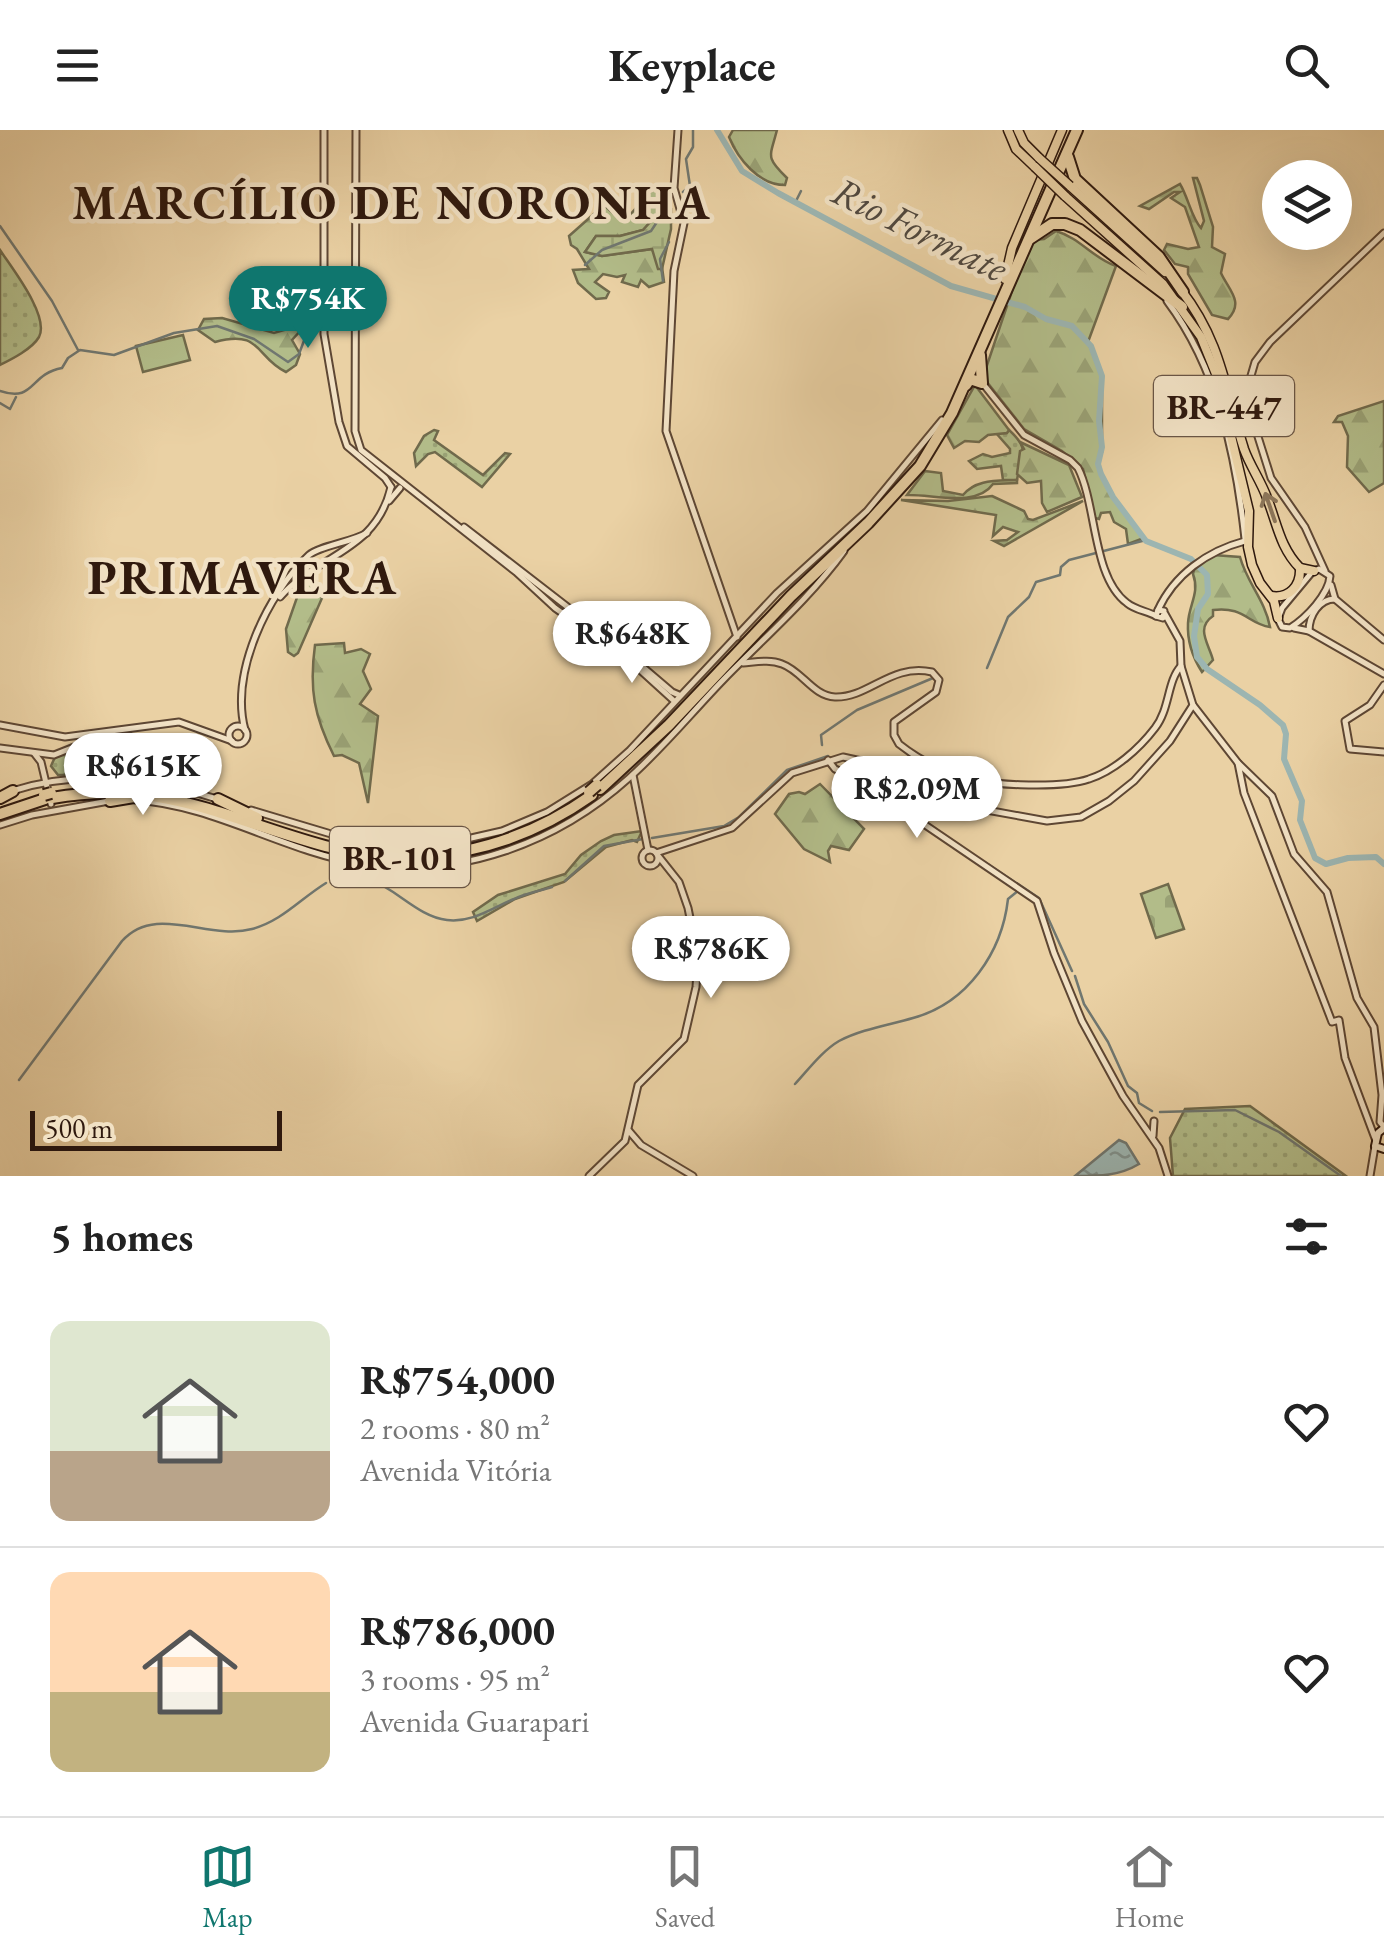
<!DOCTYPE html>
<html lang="en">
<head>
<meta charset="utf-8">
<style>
  body { margin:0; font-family:"EB Garamond",serif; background:#f2f2f2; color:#222; height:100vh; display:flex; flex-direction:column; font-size:38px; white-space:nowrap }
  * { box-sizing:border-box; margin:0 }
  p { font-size:32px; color:#767676 }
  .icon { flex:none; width:55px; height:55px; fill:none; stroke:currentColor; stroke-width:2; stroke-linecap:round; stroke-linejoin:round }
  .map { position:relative; height:1046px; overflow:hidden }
  .sheet { display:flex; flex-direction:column; background:#fff; flex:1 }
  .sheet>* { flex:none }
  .fabs { position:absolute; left:1262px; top:30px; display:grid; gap:20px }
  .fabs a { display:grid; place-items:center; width:90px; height:90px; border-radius:50%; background:#fff; box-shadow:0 10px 40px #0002; font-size:50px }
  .scale { position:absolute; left:30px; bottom:25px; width:252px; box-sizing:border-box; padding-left:10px; border:5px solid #2f190e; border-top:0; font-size:28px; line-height:35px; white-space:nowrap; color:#2f190e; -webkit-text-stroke:8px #f1e1c4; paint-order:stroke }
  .price { position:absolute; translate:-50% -85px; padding:0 22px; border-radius:35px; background:#fff; color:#222; font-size:32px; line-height:65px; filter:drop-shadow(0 2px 5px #0008) }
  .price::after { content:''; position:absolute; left:50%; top:60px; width:30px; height:22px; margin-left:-15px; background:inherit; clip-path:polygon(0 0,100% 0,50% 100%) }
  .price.on { background:#0f766e; color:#fff }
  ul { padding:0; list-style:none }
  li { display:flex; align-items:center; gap:30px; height:250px; padding:0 50px }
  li+li { border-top:2px solid #e0e0e0 }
  li span { display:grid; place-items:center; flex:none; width:280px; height:200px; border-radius:20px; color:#555 }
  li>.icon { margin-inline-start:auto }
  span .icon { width:120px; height:120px; fill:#fffc; stroke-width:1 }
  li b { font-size:42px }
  h2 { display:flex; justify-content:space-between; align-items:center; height:120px; padding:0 50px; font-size:42px }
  header { display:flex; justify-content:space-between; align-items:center; height:130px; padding:0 50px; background:#fff; font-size:45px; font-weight:700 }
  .dock { display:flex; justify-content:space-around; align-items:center; height:140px; border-top:2px solid #e0e0e0; background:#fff; font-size:28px; color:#767676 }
  .dock a { display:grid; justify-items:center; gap:5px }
  .dock .on { color:#0f766e }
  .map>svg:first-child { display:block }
  .grass { fill:url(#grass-dots); stroke:#706a4c; stroke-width:2.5 }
  .forest { fill:url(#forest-firs); stroke:#706a4c; stroke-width:2.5 }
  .wetland { fill:url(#wetland-marsh); stroke:#706a4c; stroke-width:2.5 }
  .cemetery { fill:url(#cemetery-stones); stroke:#706a4c; stroke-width:2.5 }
  .pitch { fill:#b2bc89; stroke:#706a4c; stroke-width:2.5 }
  .water { fill:url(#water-ripples); stroke:#707770; stroke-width:2.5 }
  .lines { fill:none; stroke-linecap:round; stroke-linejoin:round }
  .stream { stroke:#707770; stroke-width:2.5 }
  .river { stroke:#9cb5b1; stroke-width:6 }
  .tertiary-casing { stroke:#5e4734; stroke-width:9 }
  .secondary-casing { stroke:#2f190e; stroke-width:10 }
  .primary-casing { stroke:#2f190e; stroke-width:11 }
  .motorway-casing { stroke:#2f190e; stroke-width:14 }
  .tertiary { stroke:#f1e1c4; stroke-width:5 }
  .secondary { stroke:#f1e1c4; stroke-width:6 }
  .primary { stroke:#ead1a4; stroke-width:8 }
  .motorway { stroke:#ead1a4; stroke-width:10 }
  .primary-bridge-casing { stroke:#2f190e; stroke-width:11; stroke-linecap:butt }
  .motorway-bridge-casing { stroke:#2f190e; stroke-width:14; stroke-linecap:butt }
  .primary-bridge { stroke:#ead1a4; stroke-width:8 }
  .motorway-bridge { stroke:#ead1a4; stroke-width:10 }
  .oneway { stroke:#8c7559 }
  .labels { text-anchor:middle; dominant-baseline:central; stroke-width:9; stroke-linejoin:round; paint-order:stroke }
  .shield { fill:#f1e1c4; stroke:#695545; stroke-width:2.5 }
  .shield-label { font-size:35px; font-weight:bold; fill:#2f190e }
  .water-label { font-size:40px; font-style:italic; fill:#50483f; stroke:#f1e1c4 }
  .district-label { font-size:48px; font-weight:bold; letter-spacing:2.5px; fill:#2f190e; stroke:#f1e1c4 }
</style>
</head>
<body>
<header><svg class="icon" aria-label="menu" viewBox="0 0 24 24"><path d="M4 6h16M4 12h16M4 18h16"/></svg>Keyplace<svg class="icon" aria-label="search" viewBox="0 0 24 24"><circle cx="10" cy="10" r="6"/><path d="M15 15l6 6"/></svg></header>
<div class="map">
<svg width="1384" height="1046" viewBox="0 0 1384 1046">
  <defs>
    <pattern id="grass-dots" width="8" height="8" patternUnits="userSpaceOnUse" patternTransform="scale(2.5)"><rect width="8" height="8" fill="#b2bc89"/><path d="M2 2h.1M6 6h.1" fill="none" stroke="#99a175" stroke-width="1.8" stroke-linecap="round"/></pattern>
    <pattern id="forest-firs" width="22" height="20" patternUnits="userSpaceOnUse" patternTransform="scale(2.5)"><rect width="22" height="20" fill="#b2bc89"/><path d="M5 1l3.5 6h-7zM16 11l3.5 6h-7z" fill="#99a175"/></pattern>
    <pattern id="wetland-marsh" width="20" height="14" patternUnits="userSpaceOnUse" patternTransform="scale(2.5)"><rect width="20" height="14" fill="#b2bc89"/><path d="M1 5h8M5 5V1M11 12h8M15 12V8" fill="none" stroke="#99a175"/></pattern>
    <pattern id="cemetery-stones" width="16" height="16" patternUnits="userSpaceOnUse" patternTransform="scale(2.5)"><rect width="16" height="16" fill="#b2bc89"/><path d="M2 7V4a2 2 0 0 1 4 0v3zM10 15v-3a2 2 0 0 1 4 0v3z" fill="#99a175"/></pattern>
    <pattern id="water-ripples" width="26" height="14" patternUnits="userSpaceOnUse" patternTransform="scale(2.5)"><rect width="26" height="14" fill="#9cb5b1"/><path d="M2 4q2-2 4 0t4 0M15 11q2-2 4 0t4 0" fill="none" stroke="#80928e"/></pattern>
  </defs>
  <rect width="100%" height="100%" fill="#ead1a4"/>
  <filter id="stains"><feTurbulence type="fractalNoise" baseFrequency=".002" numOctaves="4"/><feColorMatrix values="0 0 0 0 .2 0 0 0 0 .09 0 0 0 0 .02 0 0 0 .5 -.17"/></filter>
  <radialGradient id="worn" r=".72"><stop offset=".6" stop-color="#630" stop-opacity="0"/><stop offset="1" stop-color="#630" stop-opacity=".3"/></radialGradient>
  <g class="grass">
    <path d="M0 120C11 137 50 186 39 207 32 219 12 229 0 235Z"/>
    <path d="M434 300 438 301 434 310 483 345 505 323 510 324 482 357 435 322 428 324 416 336 414 323 424 306Z"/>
    <path d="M1009 300C1031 320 1021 323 1017 350H1003L1001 336 977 339 969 331 983 324 992 327 1010 323V319L996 303H1006Z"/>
    <path d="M131 602 121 645H58L51 636 55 627 100 607Z"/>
    <path d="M642 701 637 712 632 710 606 717 564 752 515 769 477 791 473 782 498 765 565 744 581 725 601 711 614 705Z"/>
    <path d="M1250 976 1346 1046H1173L1170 1008 1185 979Z"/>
  </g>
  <g class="forest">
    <path d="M733 0H777C770 27 765 27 787 48L785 55C759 55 738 29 729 7Z"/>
    <path d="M1193 48H1197L1200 55 1213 97 1212 117 1225 124 1221 143C1228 159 1245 172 1228 189L1212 185 1188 144V137L1175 134 1164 120 1167 114 1188 119 1199 117 1185 77 1171 68 1180 62H1174L1149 79 1140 76 1180 54C1188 67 1192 89 1201 98L1204 91Z"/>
    <path d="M658 60 664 77 643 100 620 106H596L585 122 602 126 652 119 661 139 662 137 664 152 649 157 641 150 638 157 622 152 625 145 617 147 603 144 595 152 609 162 606 168 596 169 578 153 573 140 589 139 577 119 571 115 569 106 604 75 614 84 629 86 651 61Z"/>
    <path d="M1056 101C1080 108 1094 129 1116 136L1088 212 1102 246V322L1098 336 1113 366 1144 408 1128 414 1126 399 1114 392 1110 382 1101 383 1099 389 1095 388 1083 339 1062 321 1024 299 983 247 1013 158 1034 110 1044 109Z"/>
    <path d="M222 188 274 203 301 195 303 198 292 210 300 224 296 235 286 242C255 227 262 199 215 212L198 200 204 189Z"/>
    <path d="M975 255 1009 300 1007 303 988 305 979 312 965 311 954 318 947 305Z"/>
    <path d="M1384 271V353L1369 362 1347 337 1348 306 1342 292H1334L1338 286Z"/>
    <path d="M1020 312 1069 335 1082 367 1047 382 1042 373 1041 351 1027 353 1017 344 1020 321 1024 319Z"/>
    <path d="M925 341 941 343 943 361 963 365C976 349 996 351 1017 350V353L993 354C976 378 933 364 907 365Z"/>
    <path d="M992 366 1024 381 1028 389 1033 390 1083 371 1004 416 994 411 1007 410 1018 402 1003 397 993 406 996 385 901 370 948 371Z"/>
    <path d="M1213 425 1240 427C1247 453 1265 470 1270 497 1248 494 1244 476 1213 480V486C1195 498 1209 514 1213 530L1202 542C1193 528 1187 511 1188 493 1189 474 1200 463 1193 444L1195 436Z"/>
    <path d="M307 450 322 468 298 523 294 526 288 522 286 499 302 453Z"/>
    <path d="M344 513 345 523 361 519 370 524 363 541 371 559 360 574 378 586 368 673 359 633 342 625 334 626C314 586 309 559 315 515Z"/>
    <path d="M820 654 864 699 849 720 831 716 828 721 830 732 804 719 775 684 789 664 799 662 805 664Z"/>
  </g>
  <path class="wetland" d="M664 77 671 79V99L662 139H658L652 119 602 126 585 122 596 106H620L643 100Z"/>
  <path class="cemetery" d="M1168 754 1184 799 1156 808 1141 764Z"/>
  <path class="pitch" d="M183 205 190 230 143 242 136 216Z"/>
  <path class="water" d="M1119 1010 1126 1013 1139 1034C1119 1046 1100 1046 1075 1046Z"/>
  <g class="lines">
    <g class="stream">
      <path d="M683 62 690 56 686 29 693 17V0"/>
      <path d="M795 73 801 61"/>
      <path d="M0 96 52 171 78 220"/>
      <path d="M585 135 602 120 651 101 667 77"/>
      <path d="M663 151 660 129 669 112"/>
      <path d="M0 261C35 273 29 244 62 238L68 228 80 220 114 225 174 203 217 196 254 209 288 232 299 224 308 200"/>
      <path d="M0 273 10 279 16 267"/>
      <path d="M987 538 1008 487 1029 467 1036 452 1060 445 1061 437 1069 430 1146 410"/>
      <path d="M822 615 821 605 857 580 933 548"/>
      <path d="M840 638 851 641 871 656"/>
      <path d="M882 663 901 675"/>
      <path d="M924 691 979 729"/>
      <path d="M652 708 724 696 739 687 787 640 828 626"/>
      <path d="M986 733 1039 768 1072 841"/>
      <path d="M333 750C380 732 406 785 447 790 472 793 492 778 514 769 526 763 539 761 552 757"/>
      <path d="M565 751 604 716 643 709"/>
      <path d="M1075 846 1084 874 1108 912 1128 956 1137 963 1139 973 1152 981"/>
      <path d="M19 950 122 811C156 773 208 811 252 799 282 791 300 769 326 753"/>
      <path d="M795 954C808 940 822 921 839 911 862 899 889 895 913 888 968 873 1002 822 1008 769L1019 760"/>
      <path d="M1160 982 1235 980 1279 1002 1341 1046"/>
    </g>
    <path class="river" d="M717 0 742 41 778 63 951 156 1025 177 1046 189 1072 196 1091 216 1102 246 1099 291 1102 317 1098 334 1101 344 1113 367 1146 411 1191 429 1207 445 1208 464 1198 479 1194 506 1197 527 1207 539 1260 575 1283 595 1286 604 1284 629 1302 671 1300 690 1315 728 1326 734 1348 728 1376 727 1384 734"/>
    <g class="tertiary-casing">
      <g id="tertiary">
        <path d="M324 0V204L339 292 347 316 385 348 391 357"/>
        <path d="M356 0 355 301 361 320 516 442 555 478 629 530 673 570"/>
        <path d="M678 0 674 58 684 93 674 141 666 301 737 507"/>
        <path d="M1167 171C1218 239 1236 326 1245 409"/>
        <path d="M984 255 1024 305 1070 330 1078 338C1097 375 1092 447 1127 473 1135 480 1147 481 1156 486"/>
        <path d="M389 371 400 358"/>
        <path d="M464 397 618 516 672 562 679 565"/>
        <path d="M1319 439 1330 446C1329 464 1306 488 1290 498L1282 497 1278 489 1282 478 1312 442Z"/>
        <path d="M1325 441 1305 397 1271 348 1254 294 1248 256 1255 232 1270 212 1384 103"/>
        <path d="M1331 455 1335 469 1384 510"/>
        <path d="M280 467C318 424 376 422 391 357"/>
        <path d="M1158 480C1174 445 1207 421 1245 411"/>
        <path d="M1158 480 1164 481 1163 488 1156 486Z"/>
        <path d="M1165 484 1180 511 1181 536 1193 575 1238 633 1272 666 1294 724 1327 762 1357 868 1374 897 1382 965 1380 992 1384 997"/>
        <path d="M1294 498 1309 501 1384 544"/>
        <path d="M1309 501C1309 486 1319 469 1335 469"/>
        <path d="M743 533C756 532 770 529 782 534 802 541 813 566 835 567 869 568 891 533 932 542L939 550 936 562 894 592V605L899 614C914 626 934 637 952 644 980 656 1060 659 1089 649 1114 641 1139 619 1155 598 1170 579 1167 551 1181 536"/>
        <path d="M1384 555 1370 575 1345 591 1350 619 1384 622"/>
        <path d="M0 595 65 607 179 592 232 611"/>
        <circle cx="238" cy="605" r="9"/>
        <path d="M245 600C230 543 267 464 309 425 319 416 352 412 367 403"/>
        <path d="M0 618 54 625 107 604"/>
        <path d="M34 623 41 632 51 674"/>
        <path d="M828 630 835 639 856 648 1037 771 1054 823 1082 891 1123 966 1159 1018 1168 1046"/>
        <path d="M1238 633 1244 663 1332 892 1339 890 1345 928 1376 1011"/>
        <path d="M633 645 648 720"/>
        <path d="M12 661C81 639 149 648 217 669"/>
        <path d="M135 670C214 675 285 722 362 734 460 749 557 713 629 648 663 618 692 582 724 549 765 507 810 468 844 421"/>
        <path d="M251 680 351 710 414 716 458 711 502 701 547 682 592 654 630 620 777 463 867 381 942 290"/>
        <path d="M0 695 32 685 109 671"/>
        <circle cx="650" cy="728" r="8"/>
        <path d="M629 1001 641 1015 693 1046"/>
        <path d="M1153 1006 1154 991"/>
        <path d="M589 1046 625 1011 638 955 684 909 696 857 698 828 688 778 679 752 656 723 732 698 792 643 843 627 866 632 937 666 981 679 1047 691 1081 687 1109 671 1134 651 1170 611 1193 575"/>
        <path d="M1370 1046 1375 1016"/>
      </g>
    </g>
    <g class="secondary-casing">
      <path id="secondary" d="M1384 998 1378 1003 1375 1016 1384 1019"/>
    </g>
    <g class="primary-casing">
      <g id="primary">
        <path d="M1008 0 1016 19 1035 37"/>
        <path d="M1018 0 1024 13 1039 28"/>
        <path d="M1070 56 1165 142"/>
        <path d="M1065 66 1163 154 1201 207 1216 244 1249 381 1248 417 1252 435 1260 453 1274 471 1278 488"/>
        <path d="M1005 149 1012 118 1062 0"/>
        <path d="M1181 160C1221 211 1225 259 1244 319 1250 336 1261 351 1267 368 1277 393 1280 418 1300 438L1314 441"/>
        <path d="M1271 466C1289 469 1301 456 1300 438"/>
      </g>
    </g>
    <g class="motorway-casing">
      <g id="motorway">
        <path d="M1068 27 1075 49 1159 127 1183 162"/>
        <path d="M1031 108 1052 94H1065L1080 100 1182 177"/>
        <path d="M966 255 970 249 982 253 980 225"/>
        <path d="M600 659 669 595 791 466 868 393 920 336 952 283 1077 0"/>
        <path d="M0 668 13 661"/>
        <path d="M52 668C164 649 222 688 325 716 419 741 513 721 592 665"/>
        <path d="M218 669 257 688"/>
        <path d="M110 671 134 667"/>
        <path d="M0 684 45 669"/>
      </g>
    </g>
    <use href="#tertiary" class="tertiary"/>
    <use href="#secondary" class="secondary"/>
    <use href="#primary" class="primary"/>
    <use href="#motorway" class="motorway"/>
    <g class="primary-bridge-casing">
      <g id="primary-bridge">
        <path d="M1039 28 1070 56"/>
        <path d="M1035 37 1065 66"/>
      </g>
    </g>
    <g class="motorway-bridge-casing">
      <g id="motorway-bridge">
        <path d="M589 662 597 655"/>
        <path d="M44 665 51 663"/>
      </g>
    </g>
    <use href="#primary-bridge" class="primary-bridge"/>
    <use href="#motorway-bridge" class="motorway-bridge"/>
  </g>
  <defs><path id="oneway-shaft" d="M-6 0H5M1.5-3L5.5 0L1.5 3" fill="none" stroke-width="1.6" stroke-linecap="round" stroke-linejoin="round" transform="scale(2.5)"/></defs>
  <use class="oneway" href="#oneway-shaft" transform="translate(1270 377) rotate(-109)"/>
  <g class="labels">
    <g class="shield">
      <rect x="1154" y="246" width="140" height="60" rx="8"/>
      <rect x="330" y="697" width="140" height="60" rx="8"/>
    </g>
    <g class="shield-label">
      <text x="1224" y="276">BR-447</text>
      <text x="400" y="727">BR-101</text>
    </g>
    <g class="water-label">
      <text transform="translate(920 99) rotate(26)">Rio Formate</text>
    </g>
    <g class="district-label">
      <text x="392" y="72">MARCÍLIO DE NORONHA</text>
      <text x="243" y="447">PRIMAVERA</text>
    </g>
  </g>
  <rect width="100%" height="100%" filter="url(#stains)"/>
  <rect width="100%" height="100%" fill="url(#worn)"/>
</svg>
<div class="fabs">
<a><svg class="icon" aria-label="layers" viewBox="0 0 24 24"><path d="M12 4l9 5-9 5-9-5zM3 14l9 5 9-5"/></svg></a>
</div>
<div class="scale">500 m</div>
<b class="price on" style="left:308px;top:221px">R$754K</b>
<b class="price" style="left:632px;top:556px">R$648K</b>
<b class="price" style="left:143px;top:688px">R$615K</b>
<b class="price" style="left:917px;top:711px">R$2.09M</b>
<b class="price" style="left:711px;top:871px">R$786K</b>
</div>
<section class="sheet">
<h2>5 homes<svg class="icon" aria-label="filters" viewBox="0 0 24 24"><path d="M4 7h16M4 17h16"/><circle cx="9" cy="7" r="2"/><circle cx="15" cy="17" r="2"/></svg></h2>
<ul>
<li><span style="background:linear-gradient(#dfe7d0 65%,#b9a48a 0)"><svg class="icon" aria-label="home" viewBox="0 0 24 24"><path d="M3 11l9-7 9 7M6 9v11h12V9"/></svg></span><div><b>R$754,000</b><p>2 rooms · 80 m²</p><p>Avenida Vitória</p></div><svg class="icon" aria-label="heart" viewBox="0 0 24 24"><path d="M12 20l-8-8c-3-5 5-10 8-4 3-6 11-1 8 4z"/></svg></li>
<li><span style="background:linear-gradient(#ffd9b3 60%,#c2b280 0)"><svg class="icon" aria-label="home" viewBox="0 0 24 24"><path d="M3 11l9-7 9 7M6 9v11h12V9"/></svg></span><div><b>R$786,000</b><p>3 rooms · 95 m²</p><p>Avenida Guarapari</p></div><svg class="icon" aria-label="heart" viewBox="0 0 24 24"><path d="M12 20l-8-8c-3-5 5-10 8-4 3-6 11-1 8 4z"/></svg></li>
</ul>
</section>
<nav class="dock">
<a class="on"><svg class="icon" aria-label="map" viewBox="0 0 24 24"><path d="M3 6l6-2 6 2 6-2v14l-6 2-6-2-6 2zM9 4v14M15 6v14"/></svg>Map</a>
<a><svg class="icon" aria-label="saved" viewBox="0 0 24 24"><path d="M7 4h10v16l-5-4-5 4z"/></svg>Saved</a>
<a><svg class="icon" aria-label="home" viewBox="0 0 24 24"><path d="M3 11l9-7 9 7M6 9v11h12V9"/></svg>Home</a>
</nav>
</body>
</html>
